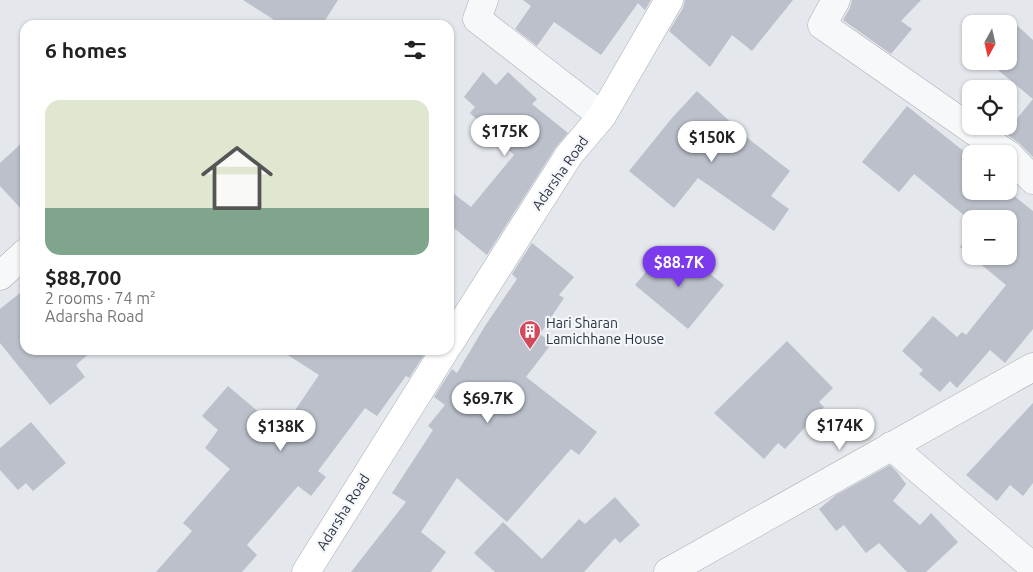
<!DOCTYPE html>
<html lang="en">
<head>
<meta charset="utf-8">
<style>
  body { margin:0; font-family:Ubuntu,sans-serif; background:#f6f6f6; color:#222; height:100vh; display:flex; flex-direction:column; font-size:19px; white-space:nowrap }
  * { box-sizing:border-box; margin:0 }
  p { font-size:16px; color:#767676 }
  .icon { flex:none; width:28px; height:28px; fill:none; stroke:currentColor; stroke-width:2; stroke-linecap:round; stroke-linejoin:round }
  .map { position:relative; flex:1; overflow:hidden }
  .panel { position:absolute; left:20px; top:20px; width:434px; height:335px; display:flex; flex-direction:column; background:#fff; border-radius:15px; box-shadow:0 1px 4px #0004 }
  .panel>* { flex:none }
  .needle { width:32px; rotate:188deg }
  .buttons { position:absolute; left:962px; top:15px; display:grid; gap:10px }
  .buttons a { display:grid; place-items:center; width:55px; height:55px; border-radius:10px; background:#fff; box-shadow:0 1px 4px #0004; font-size:25px }
  .price { position:absolute; translate:-50% -42px; padding:0 11px; border-radius:18px; background:#fff; color:#222; font-size:16px; line-height:32px; filter:drop-shadow(0 1px 2px #0008) }
  .price::after { content:''; position:absolute; left:50%; top:30px; width:15px; height:11px; margin-left:-8px; background:inherit; clip-path:polygon(0 0,100% 0,50% 100%) }
  .price.selected { background:#7c3aed; color:#fff }
  ul { padding:0; list-style:none }
  li { display:grid; align-content:center; gap:10px; height:265px; padding:0 25px }
  li span { display:grid; place-items:center; height:155px; border-radius:15px; color:#555 }
  li>.icon { margin-inline-start:auto }
  span .icon { width:90px; height:90px; fill:#fffc; stroke-width:1 }
  li b { font-size:21px }
  h2 { display:flex; justify-content:space-between; align-items:center; height:60px; padding:0 25px; font-size:21px }
  .map>svg:first-child { display:block }
  .building { fill:#bbc0ca }
  .lines { fill:none; stroke-linecap:round; stroke-linejoin:round }
  .minor-casing { stroke:#a9aeb7; stroke-width:29 }
  .secondary-casing { stroke:#a9aeb7; stroke-width:29 }
  .minor { stroke:#f7f8fa; stroke-width:28 }
  .secondary { stroke:#fff; stroke-width:28 }
  .labels { text-anchor:middle; dominant-baseline:central; stroke-width:4.5; stroke-linejoin:round; paint-order:stroke }
  .street-label { font-size:14px; fill:#2b3445; stroke:#f4f6f9 }
  .poi-label { font-size:14px; fill:#2b3445; stroke:#f4f6f9; text-anchor:start }
</style>
</head>
<body>
<div class="map">
<svg width="1033" height="572" viewBox="0 0 1033 572">
  <rect width="100%" height="100%" fill="#e4e7ec"/>
  <g class="building">
    <path d="M243 0H338L322 25H282Z"/>
    <path d="M523 0H651L645 10 638 3 601 55 554 22 537 46 515 29 531 6Z"/>
    <path d="M685 0H793L752 51 732 35 710 67 669 31 683 8Z"/>
    <path d="M852 0H921L901 21 912 29 891 54 843 20 850 8Z"/>
    <path d="M1009 18 1033 40V157L1020 144 1005 133 1033 99 987 61H1009Z"/>
    <path d="M483 72 496 85 508 72 537 99 532 104 568 133 556 147 487 255 449 224V190L471 207 514 155 470 113 475 107 464 97Z"/>
    <path d="M697 91 750 140 790 171 771 196 789 209 774 231 698 178 674 208 629 171 672 118Z"/>
    <path d="M907 106 971 157V191H1008L1033 211V329L1005 363 990 350 957 388 950 381 940 392 919 374 923 370 902 351 933 316 957 337 962 332 966 335 1006 285 960 247 971 233V256H1009V219H971V221L914 174 899 192 862 162Z"/>
    <path d="M25 140V213L0 186V163Z"/>
    <path d="M532 243 574 277 559 295 564 298 540 334 552 343 526 377 597 432 579 455 571 449 507 522 457 478 421 532 446 552 431 572H351L406 502 392 493 433 430 428 426 445 405 434 397 452 369 457 373 485 326 517 279 512 274Z"/>
    <path d="M666 248 698 274 703 268 724 285 688 329 635 285Z"/>
    <path d="M25 289V350H93L76 365 85 377 50 405 0 343V309Z"/>
    <path d="M787 341 833 388 819 402 824 407 785 449 778 443 764 459 714 413Z"/>
    <path d="M280 350H427L409 378 406 376 377 416 365 408 318 471 326 477 311 496 298 486 247 545 257 555 242 572H156L192 531 183 523 230 469 205 448 218 430 202 416 228 386 281 431 319 375Z"/>
    <path d="M1033 403V483L1023 496 1010 485 997 501 966 475Z"/>
    <path d="M31 422 66 463 33 491 26 483 18 490 0 470V448Z"/>
    <path d="M890 465 897 472 906 484 893 501 920 525 931 513 958 542 926 572H907L879 543 866 553 844 525 836 531 819 509 836 495Z"/>
    <path d="M615 497 640 525 620 543 615 538 584 572H495L474 553 503 522 542 559 579 519 585 524Z"/>
  </g>
  <g class="lines">
    <g class="minor-casing">
      <g id="minor">
        <path d="M484 0 477 19 602 116"/>
        <path d="M836 0 822 25 1007 154"/>
        <path d="M1009 155 1033 180"/>
        <path d="M0 276 25 253"/>
        <path d="M891 446 1033 567"/>
        <path d="M668 572 1033 367"/>
      </g>
    </g>
    <g class="secondary-casing">
      <g id="secondary">
        <path d="M449 344 569 155 602 116 669 0"/>
        <path d="M306 572 445 350"/>
      </g>
    </g>
    <use href="#minor" class="minor"/>
    <use href="#secondary" class="secondary"/>
  </g>
  <defs>
    <g id="building-pin" transform="scale(1.125)"><path d="M0 17L-7.5 6A9.5 9.5 0 1 1 7.5 6Z" fill="#d1495b" stroke="#f4f6f9"/><path d="M-4-6H4V6H1V3H-1V6H-4ZM-2.5-4.3h1.7v1.8h-1.7ZM.8-4.3h1.7v1.8H.8ZM-2.5-1h1.7V.8h-1.7ZM.8-1h1.7V.8H.8Z" fill="#fff"/></g>
  </defs>
  <g fill-rule="evenodd">
    <use href="#building-pin" x="530" y="331"/>
  </g>
  <g class="labels">
    <g class="street-label">
      <text transform="translate(560 173) rotate(-55)">Adarsha Road</text>
      <text transform="translate(343 512) rotate(-58)">Adarsha Road</text>
    </g>
    <g class="poi-label">
      <text x="546" y="323">Hari Sharan<tspan x="546" dy="16">Lamichhane House</tspan></text>
    </g>
  </g>
</svg>
<div class="buttons">
<a><svg class="needle" viewBox="-14 -14 28 28"><path d="M0-13l5 13h-10z" fill="#e53935"/><path d="M0 13l5-13h-10z" fill="#767676"/></svg></a>
<a><svg class="icon" aria-label="locate" viewBox="0 0 24 24"><circle cx="12" cy="12" r="6"/><path d="M12 2v4M12 18v4M2 12h4M18 12h4"/></svg></a>
<a>+</a>
<a>−</a>
</div>
<b class="price" style="left:505px;top:157px">$175K</b>
<b class="price" style="left:712px;top:163px">$150K</b>
<b class="price selected" style="left:679px;top:288px">$88.7K</b>
<b class="price" style="left:488px;top:424px">$69.7K</b>
<b class="price" style="left:840px;top:451px">$174K</b>
<b class="price" style="left:281px;top:452px">$138K</b>
<section class="panel">
<h2>6 homes<svg class="icon" aria-label="filters" viewBox="0 0 24 24"><path d="M4 7h16M4 17h16"/><circle cx="9" cy="7" r="2"/><circle cx="15" cy="17" r="2"/></svg></h2>
<ul>
<li><span style="background:linear-gradient(#dfe7d0 70%,#7fa58c 0)"><svg class="icon" aria-label="home" viewBox="0 0 24 24"><path d="M3 11l9-7 9 7M6 9v11h12V9"/></svg></span><div><b>$88,700</b><p>2 rooms · 74 m²</p><p>Adarsha Road</p></div></li>
</ul>
</section>
</div>
</body>
</html>
